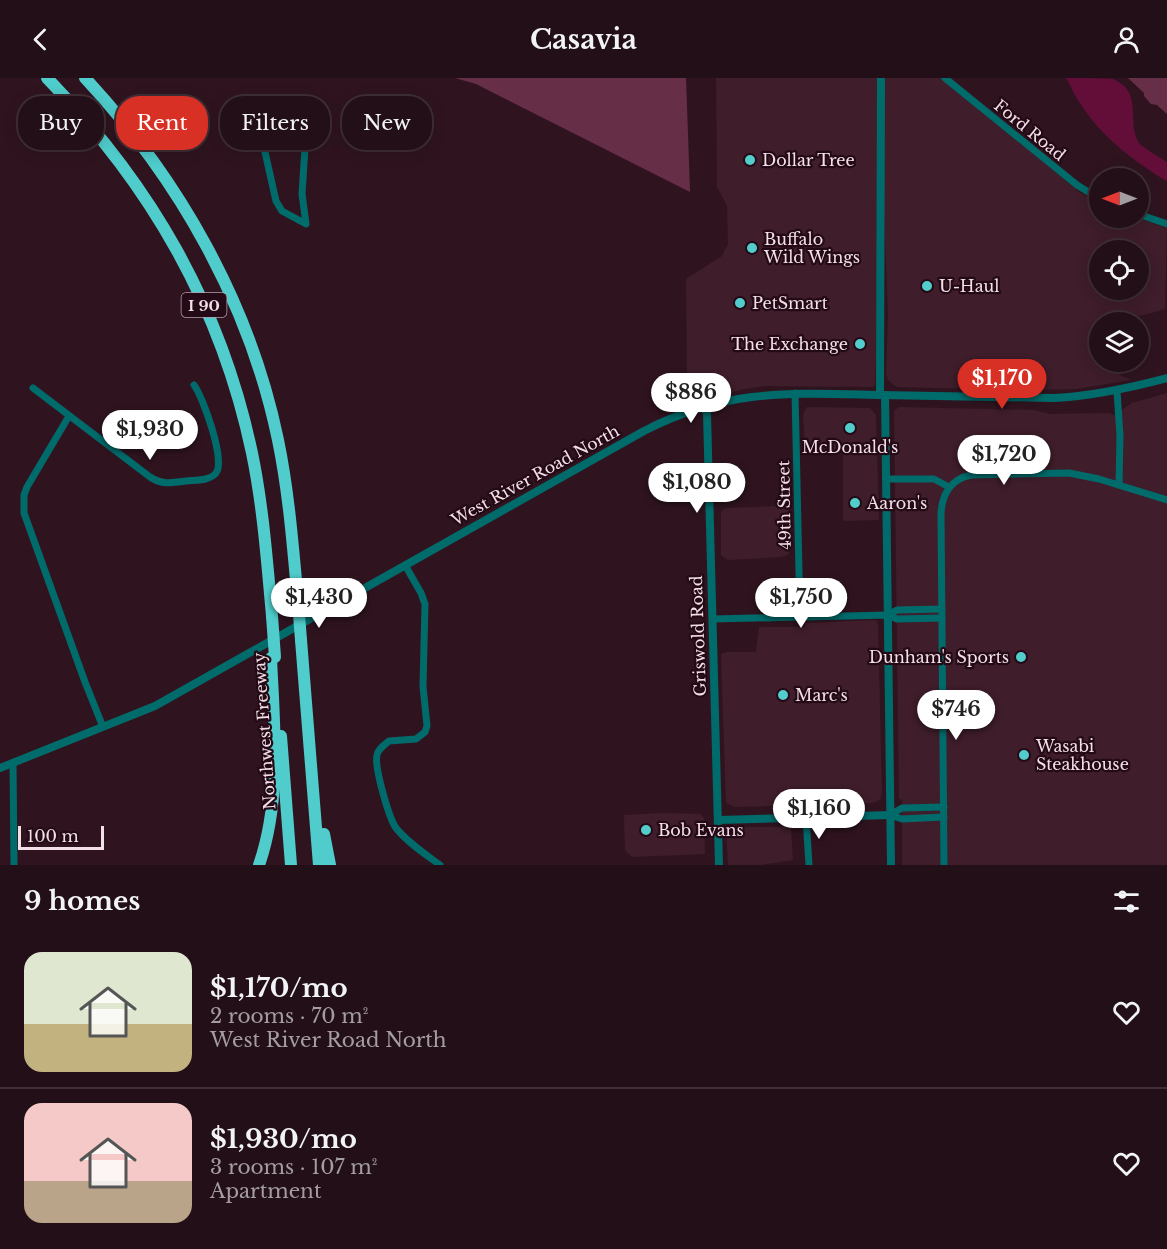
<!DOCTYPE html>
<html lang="en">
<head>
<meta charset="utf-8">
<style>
  body { margin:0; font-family:"Libre Baskerville",serif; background:#2f1d24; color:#f1f3f6; height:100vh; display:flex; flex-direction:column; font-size:22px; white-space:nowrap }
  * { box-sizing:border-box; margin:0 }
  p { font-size:20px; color:#a39ca1 }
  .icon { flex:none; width:33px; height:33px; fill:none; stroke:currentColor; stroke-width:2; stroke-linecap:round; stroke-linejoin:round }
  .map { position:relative; height:787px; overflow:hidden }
  .drawer { display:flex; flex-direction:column; background:#230f17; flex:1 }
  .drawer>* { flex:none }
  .top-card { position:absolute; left:18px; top:18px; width:600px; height:54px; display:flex; gap:12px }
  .needle { width:39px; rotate:270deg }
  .buttons { position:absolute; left:1089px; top:90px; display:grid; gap:12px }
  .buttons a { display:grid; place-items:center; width:60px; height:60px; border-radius:50%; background:#230f17; box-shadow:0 3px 15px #0003,0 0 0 2px #402f36; font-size:30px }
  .scale { position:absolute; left:18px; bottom:15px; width:86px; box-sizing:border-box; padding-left:6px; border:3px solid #f3dfe6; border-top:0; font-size:16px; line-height:21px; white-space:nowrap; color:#f3dfe6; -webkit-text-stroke:4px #240a16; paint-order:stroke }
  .price { position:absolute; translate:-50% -51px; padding:0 14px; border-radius:21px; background:#fff; color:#222; font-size:20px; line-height:39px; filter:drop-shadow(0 2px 3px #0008) }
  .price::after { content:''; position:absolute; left:50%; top:36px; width:18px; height:14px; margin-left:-9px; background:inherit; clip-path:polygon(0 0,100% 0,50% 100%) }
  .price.on { background:#d93025; color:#fff }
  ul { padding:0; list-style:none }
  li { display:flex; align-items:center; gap:18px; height:150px; padding:0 24px }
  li+li { border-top:2px solid #402f36 }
  li span { display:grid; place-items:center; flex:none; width:168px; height:120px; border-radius:18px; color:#555 }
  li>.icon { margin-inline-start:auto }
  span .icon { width:72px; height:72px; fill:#fffc; stroke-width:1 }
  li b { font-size:26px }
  h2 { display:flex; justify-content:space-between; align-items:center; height:72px; padding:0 24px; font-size:26px }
  .pill { padding:0 21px; border-radius:24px; background:#230f17; box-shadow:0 3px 15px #0003,0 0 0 2px #402f36; font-size:21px; line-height:54px }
  .pill.on { background:#d93025; color:#fff }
  header { display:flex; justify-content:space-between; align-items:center; height:78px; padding:0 24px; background:#230f17; font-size:27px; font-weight:700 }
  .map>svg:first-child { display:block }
  .built { fill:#3f1d2b; fill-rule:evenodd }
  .green { fill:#662f47 }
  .water { fill:#620e39 }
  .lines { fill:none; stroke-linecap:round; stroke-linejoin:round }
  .minor { stroke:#006b6b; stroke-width:7 }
  .tertiary { stroke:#006b6b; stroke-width:8 }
  .motorway { stroke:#4fcccb; stroke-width:12 }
  .motorway-bridge { stroke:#4fcccb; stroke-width:12 }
  .poi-dot { fill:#52cdcc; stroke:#240a16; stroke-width:2 }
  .labels { text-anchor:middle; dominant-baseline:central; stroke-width:4.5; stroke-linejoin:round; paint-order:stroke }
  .shield { fill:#240a16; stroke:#b59fa8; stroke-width:1.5 }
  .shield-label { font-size:15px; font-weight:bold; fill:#f3dfe6 }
  .street-label { font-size:16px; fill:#f3dfe6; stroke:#240a16 }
  .poi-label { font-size:16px; fill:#f3dfe6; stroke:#240a16; text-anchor:start }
</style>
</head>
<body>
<header><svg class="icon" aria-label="back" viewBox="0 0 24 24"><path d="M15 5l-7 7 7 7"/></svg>Casavia<svg class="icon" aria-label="person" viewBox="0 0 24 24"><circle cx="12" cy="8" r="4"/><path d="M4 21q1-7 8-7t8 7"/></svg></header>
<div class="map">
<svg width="1167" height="787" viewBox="0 0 1167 787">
  <rect width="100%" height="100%" fill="#2f141f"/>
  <g class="built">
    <path d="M716 0H878V234L875 307 873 309 765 308 745 311 691 324 693 318 687 297 686 202 687 200 722 178 728 166 727 128 717 109Z"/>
    <path d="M884 0H942L1081 115 1099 125 1100 140H1138L1167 150 1165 231 1119 244H1100V284H1115L1118 296 1131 302 1077 311 1023 312 896 309 888 302 886 296 888 236 884 139ZM1100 172H1138V212H1100Z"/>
    <path d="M1167 315V787H902V722L899 721 894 333 899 329 1034 332 1050 336 1109 335 1114 337 1132 325Z"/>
    <path d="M807 329 870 330 876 337 879 442 843 443V371L808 372 805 370 803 336Z"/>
    <path d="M785 428 788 431 789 476 782 479 728 482 721 477V434L725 430Z"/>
    <path d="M876 542 878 546 882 715 880 722 872 725 735 729 726 725 721 576 727 574H756L759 549H805V545Z"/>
    <path d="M661 735 700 736 704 740 705 776 632 779 625 772 624 737Z"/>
    <path d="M729 749H791L793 782 760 787H728L726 753Z"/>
  </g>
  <g class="green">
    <path d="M455 0H686L690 114 476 6Z"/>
    <path d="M1128 0H1167V36L1157 27 1151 26 1144 18V15Z"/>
  </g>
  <path class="water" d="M1066 0C1077 0 1103 0 1113 1 1145 14 1125 46 1140 66 1143 69 1163 82 1167 84V103C1136 86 1098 55 1080 25 1074 17 1071 8 1066 0Z"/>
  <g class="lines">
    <g class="minor">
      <path d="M945 0 1077 107 1100 121"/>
      <path d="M277 30 289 31 307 39 302 116 306 146 282 133 276 123 260 52 265 39Z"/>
      <path d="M1138 136 1167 146"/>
      <path d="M33 310 150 399C162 407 172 405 186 403 195 402 210 403 216 395 226 383 203 319 194 307"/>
      <path d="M1117 313 1120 358 1119 407"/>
      <path d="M795 315 800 539"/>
      <path d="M69 338 27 409 24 417V435L85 604 103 649"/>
      <path d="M887 401H934L949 409"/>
      <path d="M405 487 421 515 425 526 423 608 427 648 425 654 416 661 389 663C384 667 378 671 377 677 374 689 389 740 396 750 407 764 425 776 440 787"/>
      <path d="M888 537 897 532 942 531"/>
      <path d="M713 541 888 537 897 541 942 540"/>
      <path d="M13 685 14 787"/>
      <path d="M890 737 902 730 944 729"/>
      <path d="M890 737 902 741 944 739"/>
      <path d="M806 739 809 787"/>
      <path d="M944 787 941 436C942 416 951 401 971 397L1069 395 1099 401 1167 422"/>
    </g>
    <g class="tertiary">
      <path d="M880 317 881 0"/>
      <path d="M885 317 891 787"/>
      <path d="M704 328 707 336 719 787"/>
      <path d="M0 690 155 628 644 353C727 310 791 315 880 317 938 318 996 319 1054 320 1093 318 1129 310 1167 300"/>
      <path d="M718 742 890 737"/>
    </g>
    <g class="motorway">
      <path d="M47 0C151 107 221 228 252 375 263 428 267 483 272 538"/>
      <path d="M85 0C179 101 250 226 278 362 289 415 293 470 298 524"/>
      <path d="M301 562 319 787"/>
      <path d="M281 658 291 787"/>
      <path d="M324 756 330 787"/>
      <path d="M259 787C282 721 274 648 271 580"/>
    </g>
    <g class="motorway-bridge">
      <path d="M298 524 301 562"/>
      <path d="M272 538 275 579"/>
    </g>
  </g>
  <g class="poi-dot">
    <circle cx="750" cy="82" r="6"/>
    <circle cx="752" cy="170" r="6"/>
    <circle cx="927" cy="208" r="6"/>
    <circle cx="740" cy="225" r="6"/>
    <circle cx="860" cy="266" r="6"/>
    <circle cx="850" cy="350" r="6"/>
    <circle cx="855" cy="425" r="6"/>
    <circle cx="1021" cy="579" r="6"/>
    <circle cx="783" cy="617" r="6"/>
    <circle cx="1024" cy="677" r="6"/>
    <circle cx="646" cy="752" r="6"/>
  </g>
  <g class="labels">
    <rect class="shield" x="181.5" y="215" width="45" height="24" rx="4.5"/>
    <g class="shield-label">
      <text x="204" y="227">I 90</text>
    </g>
    <g class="street-label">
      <text transform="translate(1030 52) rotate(39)">Ford Road</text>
      <text transform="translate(535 397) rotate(-29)">West River Road North</text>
      <text transform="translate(784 427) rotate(-91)">49th Street</text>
      <text transform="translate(698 558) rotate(-92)">Griswold Road</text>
      <text transform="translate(264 653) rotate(-94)">Northwest Freeway</text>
    </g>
    <g class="poi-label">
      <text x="762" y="82">Dollar Tree</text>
      <text x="764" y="161">Buffalo<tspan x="764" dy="18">Wild Wings</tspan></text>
      <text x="939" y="208">U-Haul</text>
      <text x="752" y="225">PetSmart</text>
      <text x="848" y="266" text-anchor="end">The Exchange</text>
      <text x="850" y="369" text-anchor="middle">McDonald's</text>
      <text x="867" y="425">Aaron's</text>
      <text x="1009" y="579" text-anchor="end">Dunham's Sports</text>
      <text x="795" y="617">Marc's</text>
      <text x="1036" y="668">Wasabi<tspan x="1036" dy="18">Steakhouse</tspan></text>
      <text x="658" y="752">Bob Evans</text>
    </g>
  </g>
</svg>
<div class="buttons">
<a><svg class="needle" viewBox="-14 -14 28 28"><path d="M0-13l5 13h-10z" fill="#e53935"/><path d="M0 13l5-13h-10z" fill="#a39ca1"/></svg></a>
<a><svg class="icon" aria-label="locate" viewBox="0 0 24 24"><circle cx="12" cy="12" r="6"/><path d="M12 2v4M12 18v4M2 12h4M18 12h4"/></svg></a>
<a><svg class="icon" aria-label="layers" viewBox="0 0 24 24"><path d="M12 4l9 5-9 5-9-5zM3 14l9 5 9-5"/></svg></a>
</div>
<div class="scale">100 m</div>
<b class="price on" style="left:1002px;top:332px">$1,170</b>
<b class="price" style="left:691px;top:346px">$886</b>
<b class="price" style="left:150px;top:383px">$1,930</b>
<b class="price" style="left:1004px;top:408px">$1,720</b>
<b class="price" style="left:697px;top:436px">$1,080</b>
<b class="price" style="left:319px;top:551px">$1,430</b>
<b class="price" style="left:801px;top:551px">$1,750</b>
<b class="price" style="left:956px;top:663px">$746</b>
<b class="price" style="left:819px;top:762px">$1,160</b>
<div class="top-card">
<a class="pill">Buy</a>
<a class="pill on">Rent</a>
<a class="pill">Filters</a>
<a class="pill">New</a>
</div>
</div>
<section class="drawer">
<h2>9 homes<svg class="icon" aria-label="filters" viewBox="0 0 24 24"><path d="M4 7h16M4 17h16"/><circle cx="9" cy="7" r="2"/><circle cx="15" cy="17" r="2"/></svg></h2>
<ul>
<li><span style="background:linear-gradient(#dfe7d0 60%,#c2b280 0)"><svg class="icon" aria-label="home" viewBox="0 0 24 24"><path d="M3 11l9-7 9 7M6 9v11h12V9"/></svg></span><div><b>$1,170/mo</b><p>2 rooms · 70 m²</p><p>West River Road North</p></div><svg class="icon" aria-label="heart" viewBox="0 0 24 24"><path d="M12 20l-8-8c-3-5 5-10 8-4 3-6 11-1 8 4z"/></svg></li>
<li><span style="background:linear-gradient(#f6c9c9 65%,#b9a48a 0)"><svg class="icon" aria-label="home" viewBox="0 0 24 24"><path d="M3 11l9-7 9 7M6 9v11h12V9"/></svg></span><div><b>$1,930/mo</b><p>3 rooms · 107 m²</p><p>Apartment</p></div><svg class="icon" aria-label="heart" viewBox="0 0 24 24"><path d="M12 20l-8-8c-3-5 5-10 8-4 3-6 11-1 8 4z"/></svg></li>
</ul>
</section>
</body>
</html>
